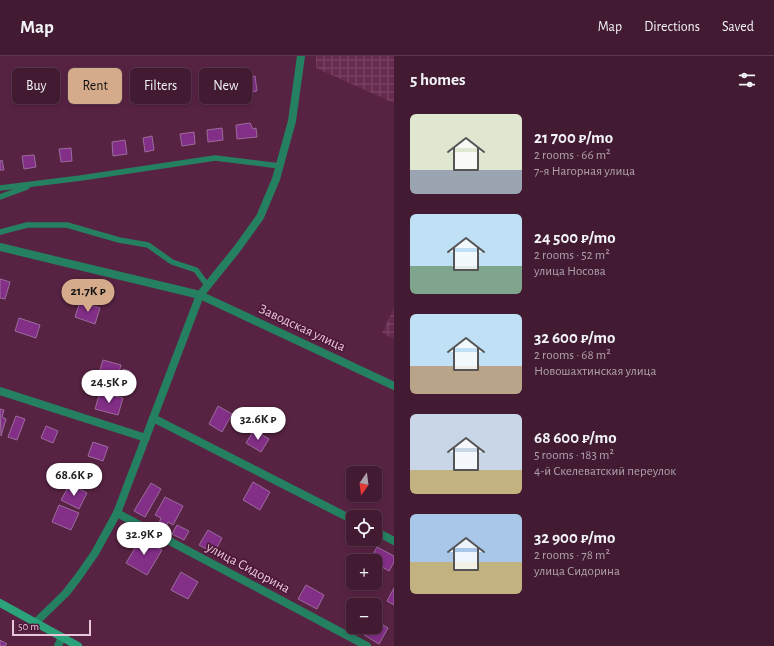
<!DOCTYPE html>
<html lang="en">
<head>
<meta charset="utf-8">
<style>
  body { margin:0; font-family:"Alegreya Sans",sans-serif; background:#49233a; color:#f1f3f6; height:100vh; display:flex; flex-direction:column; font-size:15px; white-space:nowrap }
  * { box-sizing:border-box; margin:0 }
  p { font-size:13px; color:#aea1ac }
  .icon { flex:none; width:22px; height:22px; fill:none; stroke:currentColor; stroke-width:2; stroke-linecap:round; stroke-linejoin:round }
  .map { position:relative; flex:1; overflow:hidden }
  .side { display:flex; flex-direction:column; background:#421a32; width:380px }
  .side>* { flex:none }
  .banner { position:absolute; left:12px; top:12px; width:322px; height:36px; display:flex; gap:8px }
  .needle { width:26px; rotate:194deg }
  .fabs { position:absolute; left:346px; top:410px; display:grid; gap:8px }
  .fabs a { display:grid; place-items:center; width:36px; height:36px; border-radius:6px; background:#421a32; box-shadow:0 2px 6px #0003,0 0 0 1px #5a384d; font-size:20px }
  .scale { position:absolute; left:12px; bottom:10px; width:79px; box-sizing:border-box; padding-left:4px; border:2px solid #e8c6d8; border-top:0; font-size:11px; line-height:14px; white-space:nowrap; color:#e8c6d8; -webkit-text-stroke:3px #4d1839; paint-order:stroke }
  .price { position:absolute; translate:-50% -34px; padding:0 9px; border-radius:14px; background:#fff; color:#222; font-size:13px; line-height:26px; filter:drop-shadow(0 1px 2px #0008) }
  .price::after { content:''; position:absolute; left:50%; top:24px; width:12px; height:9px; margin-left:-6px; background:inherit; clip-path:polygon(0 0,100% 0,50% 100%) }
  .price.current { background:#d6ab8b; color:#111 }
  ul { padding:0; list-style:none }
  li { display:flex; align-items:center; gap:12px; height:100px; padding:0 16px }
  li span { display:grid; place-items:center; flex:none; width:112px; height:80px; border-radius:6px; color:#555 }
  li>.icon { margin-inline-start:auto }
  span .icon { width:48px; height:48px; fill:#fffc; stroke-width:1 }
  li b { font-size:17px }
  h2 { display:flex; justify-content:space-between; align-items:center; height:48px; padding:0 16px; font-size:17px }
  .tag { padding:0 14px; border-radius:6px; background:#421a32; box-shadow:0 2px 6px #0003,0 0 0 1px #5a384d; font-size:14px; line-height:36px }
  .tag.current { background:#d6ab8b; color:#111 }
  header { display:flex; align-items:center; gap:24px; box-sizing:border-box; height:56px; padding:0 20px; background:#421a32; border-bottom:1px solid #5a384d }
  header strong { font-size:19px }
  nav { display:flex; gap:22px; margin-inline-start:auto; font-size:14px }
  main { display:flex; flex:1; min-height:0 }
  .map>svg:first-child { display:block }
  .industrial { fill:url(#industrial-grid) }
  .building { fill:#832f88; stroke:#9a6c9c }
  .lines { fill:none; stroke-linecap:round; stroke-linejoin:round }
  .lane { stroke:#258061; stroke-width:5.5 }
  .street { stroke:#258061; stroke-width:8 }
  .secondary { stroke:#2ca27a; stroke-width:8 }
  .labels { text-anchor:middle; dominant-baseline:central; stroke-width:3.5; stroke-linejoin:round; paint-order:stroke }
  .street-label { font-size:14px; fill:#e8c6d8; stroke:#4d1839 }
</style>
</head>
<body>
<header>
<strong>Map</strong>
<nav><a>Map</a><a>Directions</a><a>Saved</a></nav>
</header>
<main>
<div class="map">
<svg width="394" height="590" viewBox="0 0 394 590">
  <defs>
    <pattern id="industrial-grid" width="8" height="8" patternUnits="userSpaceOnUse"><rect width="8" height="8" fill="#672b4f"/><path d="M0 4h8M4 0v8" fill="none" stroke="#7d4868"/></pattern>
  </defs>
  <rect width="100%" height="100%" fill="#582343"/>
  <g class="industrial">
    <path d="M316 0H394V47L316 12Z"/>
    <path d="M394 252V283L382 277Z"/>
  </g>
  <g class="building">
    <path d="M255 20 257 35 244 37 241 22Z"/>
    <path d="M250 67 253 73 256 72 257 81 237 83 236 69Z"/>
    <path d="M222 72 223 84 208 86 207 74Z"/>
    <path d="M194 76 195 88 182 90 180 78Z"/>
    <path d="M152 80 154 94 145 96 143 82Z"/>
    <path d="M125 84 127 98 113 100 112 86Z"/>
    <path d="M71 92 72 105 61 106 59 93Z"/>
    <path d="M34 99 36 111 24 113 22 100Z"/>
    <path d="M2 104 4 114H0V105Z"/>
    <path d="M0 223 10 226 5 243 0 242Z"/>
    <path d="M80 246 100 252 95 268 75 261Z"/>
    <path d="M19 262 40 269 36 282 15 275Z"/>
    <path d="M103 304 121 309 118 320 100 314Z"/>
    <path d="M123 313 130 315 124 338 116 336Z"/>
    <path d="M100 336 123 342 118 359 95 353Z"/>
    <path d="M218 350 232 358 222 376 209 368Z"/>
    <path d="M0 353 4 354 2 361 6 363 1 380Z"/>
    <path d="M16 360 25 363 17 384 8 381Z"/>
    <path d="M46 370 58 375 53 387 41 382Z"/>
    <path d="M254 374 269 383 261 396 246 387Z"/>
    <path d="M93 386 108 391 103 405 88 400Z"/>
    <path d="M253 426 270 436 260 454 243 444Z"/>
    <path d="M151 427 161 433 145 461 134 455Z"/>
    <path d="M70 428 87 437 79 453 61 444Z"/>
    <path d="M165 441 183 450 173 469 168 466 166 470 159 467 161 462 155 459Z"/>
    <path d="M59 449 79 457 71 474 52 466Z"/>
    <path d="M177 469 189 475 184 484 172 478Z"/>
    <path d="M208 474 222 482 214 497 199 489Z"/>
    <path d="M141 482 162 494 147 519 126 507Z"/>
    <path d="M377 491 394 500V506L389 515 375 507V505L370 504Z"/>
    <path d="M181 516 198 526 188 543 171 534Z"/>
    <path d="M306 529 324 539 317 553 298 543Z"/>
    <path d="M394 532V549L387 545Z"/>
    <path d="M375 564 388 572 379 588 361 577 365 571H375Z"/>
    <path d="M0 584 7 588 5 590H0Z"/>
  </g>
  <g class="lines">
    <g class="lane">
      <path d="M0 132 81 122 215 102 280 110"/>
      <path d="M0 141 27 131"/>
      <path d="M0 176 27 169H67L119 184 148 189 172 206 196 214 207 229"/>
    </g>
    <g class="street">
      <path d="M0 191 200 239 394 330"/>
      <path d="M0 335 146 382"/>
      <path d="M153 362 353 464"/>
      <path d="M117 457 367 590"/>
      <path d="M375 475 394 485"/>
      <path d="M35 567 66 537 79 520 95 497 117 457 200 239 237 193 260 161 276 123 292 65 301 0"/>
      <path d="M58 590 62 581"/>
    </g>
    <path class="secondary" d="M0 547 78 590"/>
  </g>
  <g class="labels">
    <g class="street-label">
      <text transform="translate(302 272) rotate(25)">Заводская улица</text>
      <text transform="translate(248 512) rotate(28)">улица Сидорина</text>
    </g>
  </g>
</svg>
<div class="fabs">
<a><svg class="needle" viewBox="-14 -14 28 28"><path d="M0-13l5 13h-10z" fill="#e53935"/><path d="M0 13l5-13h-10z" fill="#aea1ac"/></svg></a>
<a><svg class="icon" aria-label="locate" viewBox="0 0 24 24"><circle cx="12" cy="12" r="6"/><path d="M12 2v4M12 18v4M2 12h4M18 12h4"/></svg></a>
<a>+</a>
<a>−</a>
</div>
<div class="scale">50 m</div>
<b class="price current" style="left:88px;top:257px">21.7K ₽</b>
<b class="price" style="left:109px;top:348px">24.5K ₽</b>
<b class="price" style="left:258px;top:385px">32.6K ₽</b>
<b class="price" style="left:74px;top:441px">68.6K ₽</b>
<b class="price" style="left:144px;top:500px">32.9K ₽</b>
<div class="banner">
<a class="tag">Buy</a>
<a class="tag current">Rent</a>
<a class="tag">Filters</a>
<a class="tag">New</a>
</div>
</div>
<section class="side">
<h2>5 homes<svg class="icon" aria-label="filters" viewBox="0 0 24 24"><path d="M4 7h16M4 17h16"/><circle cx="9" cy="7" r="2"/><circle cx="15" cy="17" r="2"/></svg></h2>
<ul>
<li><span style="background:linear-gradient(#dfe7d0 70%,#9aa5b1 0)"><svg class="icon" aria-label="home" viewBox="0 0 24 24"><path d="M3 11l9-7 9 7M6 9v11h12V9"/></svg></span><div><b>21 700 ₽/mo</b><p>2 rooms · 66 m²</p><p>7-я Нагорная улица</p></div></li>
<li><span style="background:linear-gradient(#bfe0f5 65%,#7fa58c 0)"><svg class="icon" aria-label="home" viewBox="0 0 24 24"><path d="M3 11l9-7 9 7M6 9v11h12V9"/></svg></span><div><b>24 500 ₽/mo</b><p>2 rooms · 52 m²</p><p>улица Носова</p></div></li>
<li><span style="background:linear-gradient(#bfe0f5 65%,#b9a48a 0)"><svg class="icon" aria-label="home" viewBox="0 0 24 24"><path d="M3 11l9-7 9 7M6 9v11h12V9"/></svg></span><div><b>32 600 ₽/mo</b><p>2 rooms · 68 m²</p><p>Новошахтинская улица</p></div></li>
<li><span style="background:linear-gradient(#c9d6e8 70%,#c2b280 0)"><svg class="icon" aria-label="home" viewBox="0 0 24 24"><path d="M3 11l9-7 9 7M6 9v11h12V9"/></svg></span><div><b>68 600 ₽/mo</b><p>5 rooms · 183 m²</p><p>4-й Скелеватский переулок</p></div></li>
<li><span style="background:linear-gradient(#a9c7e8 60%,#c2b280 0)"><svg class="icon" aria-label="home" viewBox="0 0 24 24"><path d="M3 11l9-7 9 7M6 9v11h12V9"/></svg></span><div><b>32 900 ₽/mo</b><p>2 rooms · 78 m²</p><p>улица Сидорина</p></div></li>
</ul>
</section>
</main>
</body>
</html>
